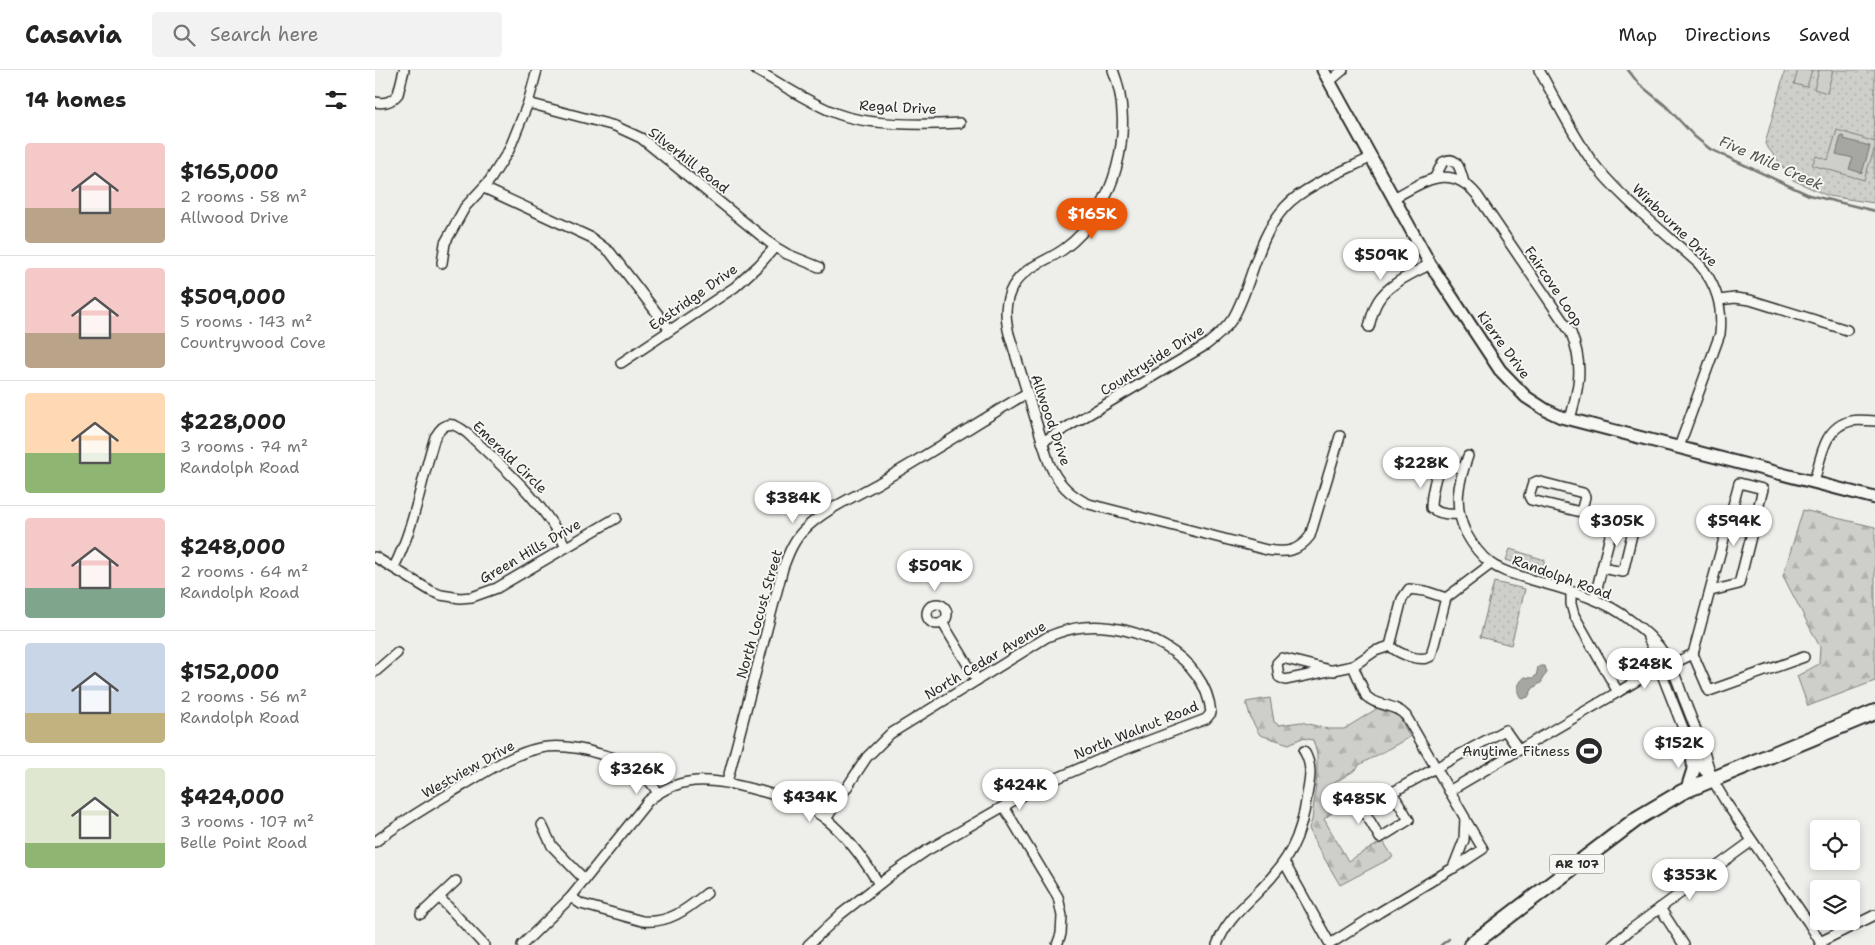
<!DOCTYPE html>
<html lang="en">
<head>
<meta charset="utf-8">
<style>
  body { margin:0; font-family:"Shantell Sans",sans-serif; background:#f2f2f2; color:#222; height:100vh; display:flex; flex-direction:column; font-size:19px; white-space:nowrap }
  * { box-sizing:border-box; margin:0 }
  p { font-size:16px; color:#767676 }
  .icon { flex:none; width:28px; height:28px; fill:none; stroke:currentColor; stroke-width:2; stroke-linecap:round; stroke-linejoin:round }
  .map { position:relative; flex:1; overflow:hidden }
  .panel { display:flex; flex-direction:column; background:#fff; width:375px }
  .panel>* { flex:none }
  .controls { position:absolute; left:1435px; top:750px; display:grid; gap:10px }
  .controls a { display:grid; place-items:center; width:50px; height:50px; border-radius:5px; background:#fff; box-shadow:0 2px 8px #0003; font-size:25px }
  .price { position:absolute; translate:-50% -42px; padding:0 11px; border-radius:18px; background:#fff; color:#222; font-size:16px; line-height:32px; filter:drop-shadow(0 1px 2px #0008) }
  .price::after { content:''; position:absolute; left:50%; top:30px; width:15px; height:11px; margin-left:-8px; background:inherit; clip-path:polygon(0 0,100% 0,50% 100%) }
  .price.active { background:#ea580c; color:#fff }
  ul { padding:0; list-style:none }
  li { display:flex; align-items:center; gap:15px; height:125px; padding:0 25px }
  li+li { border-top:1px solid #e0e0e0 }
  li span { display:grid; place-items:center; flex:none; width:140px; height:100px; border-radius:5px; color:#555 }
  li>.icon { margin-inline-start:auto }
  span .icon { width:60px; height:60px; fill:#fffc; stroke-width:1 }
  li b { font-size:21px }
  h2 { display:flex; justify-content:space-between; align-items:center; height:60px; padding:0 25px; font-size:21px }
  header { display:flex; align-items:center; gap:30px; box-sizing:border-box; height:70px; padding:0 25px; background:#fff; border-bottom:1px solid #e0e0e0 }
  header strong { font-size:24px }
  nav { display:flex; gap:28px; margin-inline-start:auto; font-size:18px }
  .search { width:350px; height:45px; background:#f2f2f2; display:flex; align-items:center; gap:12px; box-sizing:border-box; padding:0 18px; border-radius:5px; color:#767676; font-size:19px }
  main { display:flex; flex:1; min-height:0 }
  .map>svg:first-child { display:block }
  .grass { fill:url(#grass-dots); stroke:#7c7c7a }
  .forest { fill:url(#forest-firs); stroke:#7c7c7a }
  .pitch { fill:#cececa; stroke:#7c7c7a }
  .water { fill:#a6a6a3; stroke:#757573 }
  .lines { fill:none; stroke-linecap:round; stroke-linejoin:round }
  .stream { stroke:#757573; stroke-width:2.5 }
  .minor-casing { stroke:#2b2b2b; stroke-width:12 }
  .tertiary-casing { stroke:#2b2b2b; stroke-width:15 }
  .secondary-casing { stroke:#2b2b2b; stroke-width:16 }
  .primary-casing { stroke:#2b2b2b; stroke-width:18 }
  .minor { stroke:#f6f6f2; stroke-width:9 }
  .tertiary { stroke:#f6f6f2; stroke-width:11 }
  .secondary { stroke:#f6f6f2; stroke-width:12 }
  .primary { stroke:#f6f6f2; stroke-width:14 }
  .labels { text-anchor:middle; dominant-baseline:central; stroke-width:4; stroke-linejoin:round; paint-order:stroke }
  .shield { fill:#f6f6f2; stroke:#686867; stroke-width:1 }
  .shield-label { font-size:12px; font-weight:bold; fill:#2b2b2b }
  .street-label { font-size:14px; fill:#2b2b2b; stroke:#f6f6f2 }
  .poi-label { font-size:14px; fill:#2b2b2b; stroke:#f6f6f2; text-anchor:end }
  .water-label { font-size:15px; font-style:italic; fill:#565655; stroke:#f6f6f2 }
</style>
</head>
<body>
<header>
<strong>Casavia</strong>
<div class="search"><svg class="icon" aria-label="search" viewBox="0 0 24 24"><circle cx="10" cy="10" r="6"/><path d="M15 15l6 6"/></svg>Search here</div>
<nav><a>Map</a><a>Directions</a><a>Saved</a></nav>
</header>
<main>
<section class="panel">
<h2>14 homes<svg class="icon" aria-label="filters" viewBox="0 0 24 24"><path d="M4 7h16M4 17h16"/><circle cx="9" cy="7" r="2"/><circle cx="15" cy="17" r="2"/></svg></h2>
<ul>
<li><span style="background:linear-gradient(#f6c9c9 65%,#b9a48a 0)"><svg class="icon" aria-label="home" viewBox="0 0 24 24"><path d="M3 11l9-7 9 7M6 9v11h12V9"/></svg></span><div><b>$165,000</b><p>2 rooms · 58 m²</p><p>Allwood Drive</p></div></li>
<li><span style="background:linear-gradient(#f6c9c9 65%,#b9a48a 0)"><svg class="icon" aria-label="home" viewBox="0 0 24 24"><path d="M3 11l9-7 9 7M6 9v11h12V9"/></svg></span><div><b>$509,000</b><p>5 rooms · 143 m²</p><p>Countrywood Cove</p></div></li>
<li><span style="background:linear-gradient(#ffd9b3 60%,#8fb573 0)"><svg class="icon" aria-label="home" viewBox="0 0 24 24"><path d="M3 11l9-7 9 7M6 9v11h12V9"/></svg></span><div><b>$228,000</b><p>3 rooms · 74 m²</p><p>Randolph Road</p></div></li>
<li><span style="background:linear-gradient(#f6c9c9 70%,#7fa58c 0)"><svg class="icon" aria-label="home" viewBox="0 0 24 24"><path d="M3 11l9-7 9 7M6 9v11h12V9"/></svg></span><div><b>$248,000</b><p>2 rooms · 64 m²</p><p>Randolph Road</p></div></li>
<li><span style="background:linear-gradient(#c9d6e8 70%,#c2b280 0)"><svg class="icon" aria-label="home" viewBox="0 0 24 24"><path d="M3 11l9-7 9 7M6 9v11h12V9"/></svg></span><div><b>$152,000</b><p>2 rooms · 56 m²</p><p>Randolph Road</p></div></li>
<li><span style="background:linear-gradient(#dfe7d0 75%,#8fb573 0)"><svg class="icon" aria-label="home" viewBox="0 0 24 24"><path d="M3 11l9-7 9 7M6 9v11h12V9"/></svg></span><div><b>$424,000</b><p>3 rooms · 107 m²</p><p>Belle Point Road</p></div></li>
</ul>
</section>
<div class="map">
<svg width="1500" height="875" viewBox="0 0 1500 875">
  <defs>
    <pattern id="grass-dots" width="8" height="8" patternUnits="userSpaceOnUse" patternTransform="scale(1.25)"><rect width="8" height="8" fill="#cececa"/><path d="M2 2h.1M6 6h.1" fill="none" stroke="#b1b1ae" stroke-width="1.8" stroke-linecap="round"/></pattern>
    <pattern id="forest-firs" width="22" height="20" patternUnits="userSpaceOnUse" patternTransform="scale(1.25)"><rect width="22" height="20" fill="#cececa"/><path d="M5 1l3.5 6h-7zM16 11l3.5 6h-7z" fill="#b1b1ae"/></pattern>
  </defs>
  <rect width="100%" height="100%" fill="#eeeeea"/>
  <filter id="ink" filterUnits="userSpaceOnUse"><feTurbulence type="fractalNoise" baseFrequency=".02" numOctaves="2"/><feDisplacementMap in="SourceGraphic" scale="10" xChannelSelector="R" yChannelSelector="G"/><feConvolveMatrix kernelMatrix="1 2 1 2 8 2 1 2 1" color-interpolation-filters="sRGB"/></filter>
  <g filter="url(#ink)">
    <g class="grass">
      <path d="M1410 0H1500L1499 133 1453 126 1418 110 1390 74Z"/>
      <path d="M1135 479 1170 490 1167 501 1131 490Z"/>
      <path d="M1119 512 1150 519 1136 575 1105 567Z"/>
    </g>
    <g class="forest">
      <path d="M1428 440 1500 457V611L1433 636 1422 606 1444 594 1445 577 1408 506Z"/>
      <path d="M895 628 899 652 904 655 926 652 953 659H969L1003 638 1024 646 1035 667 984 695 982 699 949 719 961 740 949 749 973 791 1008 771 1018 787 965 815 938 769 934 758 937 750 942 705V684L938 670 927 668 914 674 885 665 876 649 871 632Z"/>
    </g>
    <g class="pitch">
      <path d="M1423 0H1437L1432 17 1419 14Z"/>
      <path d="M1444 0H1458L1452 23 1439 19Z"/>
      <path d="M1462 60 1500 72V77L1489 110 1437 95 1441 86 1453 90Z"/>
    </g>
    <g class="water">
      <path d="M1466 66 1470 67 1469 69 1495 76 1487 103 1474 99 1478 88 1461 84Z"/>
      <path d="M1166 596H1170L1172 603 1167 609V612L1158 618 1153 627 1147 629C1140 622 1142 613 1150 607L1157 608 1161 606 1163 597Z"/>
    </g>
    <g class="lines">
      <g class="stream">
        <path d="M1253 0 1264 14 1291 36 1319 66 1335 79 1434 125 1500 141"/>
        <path d="M1066 875 1074 869"/>
      </g>
      <g class="minor-casing">
        <g id="minor">
          <path d="M381 0C408 15 434 33 463 44 496 56 549 55 585 53"/>
          <path d="M738 0C761 58 741 141 689 179 671 192 650 196 638 216 629 232 630 247 634 264L674 393C682 412 695 426 714 434L892 480C911 483 923 482 935 466L965 366"/>
          <path d="M1164 0C1181 30 1196 62 1216 90 1244 127 1289 162 1324 194 1342 215 1348 237 1345 264L1304 377"/>
          <path d="M955 11 968 0"/>
          <path d="M0 32C10 34 17 32 23 24L29 0"/>
          <path d="M153 33 240 56 266 68 400 177 412 184 444 197"/>
          <path d="M1060 107 1068 92C1083 84 1086 102 1089 113"/>
          <path d="M109 118 215 167 235 182 295 260"/>
          <path d="M1019 128C1048 112 1075 92 1102 125L1196 263C1209 295 1204 317 1195 349"/>
          <path d="M67 193 70 173 90 137 115 110 134 80 153 33 162 0"/>
          <path d="M1344 230 1360 228 1375 230 1472 260"/>
          <path d="M994 257C996 249 998 239 1003 231 1014 213 1038 204 1055 194"/>
          <path d="M246 293 360 217 384 195 400 177"/>
          <path d="M667 372 831 275C841 267 851 259 858 248 864 238 868 227 872 216 882 188 890 159 910 137 929 116 971 100 997 87"/>
          <path d="M1093 386C1083 413 1078 436 1091 463 1097 474 1105 485 1115 493 1127 502 1142 505 1157 510 1189 519 1228 528 1255 550 1268 559 1281 571 1290 585 1298 597 1303 613 1308 627 1319 654 1330 681 1337 709"/>
          <path d="M1439 412C1446 389 1448 357 1476 351 1483 349 1492 351 1500 351"/>
          <path d="M1206 442 1210 427 1208 423 1162 411 1158 413 1154 426 1156 430 1239 450 1219 530"/>
          <path d="M1083 444C1073 445 1064 444 1056 438 1056 429 1060 400 1068 396 1074 394 1082 397 1088 399"/>
          <path d="M0 487 56 521 66 525 85 528 97 527 122 518 241 448"/>
          <path d="M19 497C40 455 46 411 60 367 70 350 78 352 92 363 131 400 166 429 191 477"/>
          <path d="M1227 498 1248 502 1259 456 1239 450"/>
          <circle cx="562" cy="544" r="10"/>
          <path d="M567 552 602 610"/>
          <path d="M1273 568 1284 590 1288 607 1317 681 1326 697 1337 709 1352 734 1433 852 1447 875"/>
          <path d="M1015 576 1027 529 1034 519 1050 521 1071 528"/>
          <path d="M1318 584 1334 621 1429 587"/>
          <path d="M959 601 907 588 902 593 904 607 910 610 978 596"/>
          <path d="M0 602 22 583"/>
          <path d="M1243 622 1285 597 1295 595 1318 584 1364 413 1388 419 1364 514 1336 521"/>
          <path d="M352 712 408 498C413 485 418 471 428 461 448 440 477 428 502 414 552 385 602 353 652 323"/>
          <path d="M1074 721 1243 622 1199 545 1196 534V522"/>
          <path d="M1017 722 1034 750 1005 768 988 739C1035 712 1082 686 1130 660L1144 680"/>
          <path d="M629 737 683 827 687 846 686 864 682 875"/>
          <path d="M167 755 177 776 210 810"/>
          <path d="M0 772C27 751 57 734 87 716 111 702 136 684 165 678 185 674 206 678 225 684 251 690 269 700 283 723"/>
          <path d="M909 792 955 874 1005 842 1078 798 1089 770 1090 748 1031 646C1020 633 1002 637 991 626L978 596 1000 581 1015 576C1024 584 1046 593 1056 586L1071 528 1116 494"/>
          <path d="M1079 798 1108 779 1090 749"/>
          <path d="M64 827 109 875"/>
          <path d="M196 827 206 834 267 851C294 854 312 839 332 823"/>
          <path d="M1285 838 1309 875"/>
          <path d="M46 844 81 811"/>
          <path d="M1445 872 1500 845"/>
          <path d="M147 875 196 827 273 731C310 700 346 711 389 722 410 728 433 735 451 749 473 767 490 791 504 814"/>
          <path d="M433 875 466 844 516 805 551 781 664 716 733 686 831 649 836 643C831 585 760 552 709 557 696 558 684 562 672 567L515 664 492 687 451 749"/>
          <path d="M842 875C850 853 865 840 881 824 913 792 926 770 932 725 935 709 938 696 929 681"/>
          <path d="M1238 875 1255 860 1377 771"/>
        </g>
      </g>
      <g class="tertiary-casing">
        <path id="tertiary" d="M948 0 1055 194 1125 300 1151 327 1171 340 1186 347 1500 428"/>
      </g>
      <g class="secondary-casing">
        <path id="secondary" d="M1312 720 1319 698 1317 681"/>
      </g>
      <g class="primary-casing">
        <path id="primary" d="M1096 875 1263 748 1307 722 1500 642"/>
      </g>
      <use href="#minor" class="minor"/>
      <use href="#tertiary" class="tertiary"/>
      <use href="#secondary" class="secondary"/>
      <use href="#primary" class="primary"/>
    </g>
  </g>
  <defs>
    <g id="stadium-disc" transform="scale(1.4375)"><circle r="9.5" fill="#2b2b2b" stroke="#f6f6f2"/><path d="M0-5a6.5 5 0 1 0 0 10a6.5 5 0 1 0 0-10ZM-3.5-1.8h7v3.6h-7Z" fill="#fff"/></g>
  </defs>
  <g fill-rule="evenodd">
    <use href="#stadium-disc" x="1214" y="681"/>
  </g>
  <g class="labels">
    <rect class="shield" x="1174.5" y="784.5" width="55" height="19" rx="4"/>
    <g class="shield-label">
      <text x="1202" y="794">AR 107</text>
    </g>
    <g class="street-label">
      <text transform="translate(523 37) rotate(3)">Regal Drive</text>
      <text transform="translate(314 90) rotate(38)">Silverhill Road</text>
      <text transform="translate(1300 155) rotate(44)">Winbourne Drive</text>
      <text transform="translate(1179 216) rotate(56)">Faircove Loop</text>
      <text transform="translate(318 227) rotate(-35)">Eastridge Drive</text>
      <text transform="translate(1129 275) rotate(54)">Kierre Drive</text>
      <text transform="translate(777 290) rotate(-32)">Countryside Drive</text>
      <text transform="translate(676 350) rotate(71)">Allwood Drive</text>
      <text transform="translate(135 387) rotate(44)">Emerald Circle</text>
      <text transform="translate(155 481) rotate(-30)">Green Hills Drive</text>
      <text transform="translate(1187 507) rotate(20)">Randolph Road</text>
      <text transform="translate(384 544) rotate(-74)">North Locust Street</text>
      <text transform="translate(610 590) rotate(-31)">North Cedar Avenue</text>
      <text transform="translate(761 660) rotate(-22)">North Walnut Road</text>
      <text transform="translate(93 699) rotate(-29)">Westview Drive</text>
    </g>
    <g class="poi-label">
      <text x="1195" y="681">Anytime Fitness</text>
    </g>
    <g class="water-label">
      <text transform="translate(1396 93) rotate(24)">Five Mile Creek</text>
    </g>
  </g>
</svg>
<div class="controls">
<a><svg class="icon" aria-label="locate" viewBox="0 0 24 24"><circle cx="12" cy="12" r="6"/><path d="M12 2v4M12 18v4M2 12h4M18 12h4"/></svg></a>
<a><svg class="icon" aria-label="layers" viewBox="0 0 24 24"><path d="M12 4l9 5-9 5-9-5zM3 14l9 5 9-5"/></svg></a>
</div>
<b class="price active" style="left:717px;top:170px">$165K</b>
<b class="price" style="left:1006px;top:211px">$509K</b>
<b class="price" style="left:1046px;top:419px">$228K</b>
<b class="price" style="left:418px;top:454px">$384K</b>
<b class="price" style="left:1242px;top:477px">$305K</b>
<b class="price" style="left:1359px;top:477px">$594K</b>
<b class="price" style="left:560px;top:522px">$509K</b>
<b class="price" style="left:1270px;top:620px">$248K</b>
<b class="price" style="left:1304px;top:699px">$152K</b>
<b class="price" style="left:262px;top:725px">$326K</b>
<b class="price" style="left:645px;top:741px">$424K</b>
<b class="price" style="left:435px;top:753px">$434K</b>
<b class="price" style="left:984px;top:755px">$485K</b>
<b class="price" style="left:1315px;top:831px">$353K</b>
</div>
</main>
</body>
</html>
